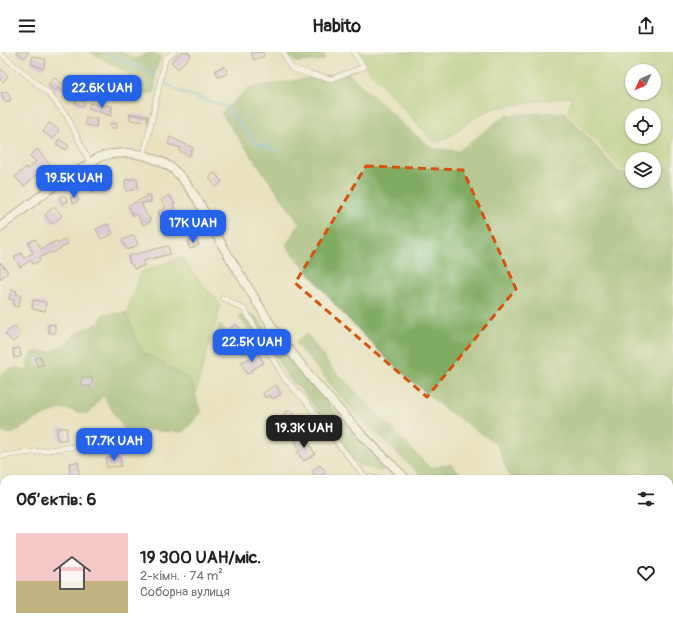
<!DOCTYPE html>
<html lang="uk">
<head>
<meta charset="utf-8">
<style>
  body { margin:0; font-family:Pangolin,sans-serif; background:#f6f6f6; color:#202124; height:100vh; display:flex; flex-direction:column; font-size:15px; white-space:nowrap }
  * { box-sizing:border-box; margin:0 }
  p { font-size:13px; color:#757577 }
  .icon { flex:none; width:22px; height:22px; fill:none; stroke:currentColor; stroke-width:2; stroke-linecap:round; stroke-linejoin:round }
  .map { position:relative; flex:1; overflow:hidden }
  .drawer { position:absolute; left:0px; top:423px; width:673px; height:156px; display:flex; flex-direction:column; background:#fff; border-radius:12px 12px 0 0; box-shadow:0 1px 3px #0004 }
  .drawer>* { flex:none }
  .needle { width:26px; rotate:226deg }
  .tools { position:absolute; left:625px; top:12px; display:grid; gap:8px }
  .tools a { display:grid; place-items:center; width:36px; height:36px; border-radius:50%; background:#fff; box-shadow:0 1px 3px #0004; font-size:20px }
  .price { position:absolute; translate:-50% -34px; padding:0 9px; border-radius:8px; background:#2563eb; color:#fff; font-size:13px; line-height:26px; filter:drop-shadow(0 1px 2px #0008) }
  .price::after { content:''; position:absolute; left:50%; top:24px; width:12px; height:9px; margin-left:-6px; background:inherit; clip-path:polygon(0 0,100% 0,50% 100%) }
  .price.selected { background:#222; color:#fff }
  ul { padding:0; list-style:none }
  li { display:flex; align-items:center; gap:12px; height:100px; padding:0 16px }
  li+li { border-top:1px solid #e0e0e0 }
  li span { display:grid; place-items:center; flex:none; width:112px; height:80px; border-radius:0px; color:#555 }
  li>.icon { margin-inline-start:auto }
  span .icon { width:48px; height:48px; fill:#fffc; stroke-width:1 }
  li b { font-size:17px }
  h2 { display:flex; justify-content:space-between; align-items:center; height:48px; padding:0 16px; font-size:17px }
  header { display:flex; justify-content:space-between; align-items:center; height:52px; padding:0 16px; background:#fff; font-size:18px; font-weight:800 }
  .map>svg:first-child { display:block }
  .green { fill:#a2c670; stroke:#6e7847; fill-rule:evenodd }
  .forest { fill:#81ab62; stroke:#5e6a40 }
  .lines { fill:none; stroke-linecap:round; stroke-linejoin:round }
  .stream { stroke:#5caed7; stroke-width:2 }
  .building { fill:#ccaef1 }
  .minor-casing { stroke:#786a57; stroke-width:6 }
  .primary-casing { stroke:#786a57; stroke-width:10 }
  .minor { stroke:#fff; stroke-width:5 }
  .primary { stroke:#fff; stroke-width:8 }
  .marked { fill:none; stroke:#d7540e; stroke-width:3; stroke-dasharray:8 5; stroke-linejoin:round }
</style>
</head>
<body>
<header><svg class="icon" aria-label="menu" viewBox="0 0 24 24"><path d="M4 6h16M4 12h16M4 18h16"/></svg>Habito<svg class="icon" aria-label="share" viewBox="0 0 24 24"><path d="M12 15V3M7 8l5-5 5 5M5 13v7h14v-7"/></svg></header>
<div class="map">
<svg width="673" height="579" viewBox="0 0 673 579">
  <rect width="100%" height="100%" fill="#fff"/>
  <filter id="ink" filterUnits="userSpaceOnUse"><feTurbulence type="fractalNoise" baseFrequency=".025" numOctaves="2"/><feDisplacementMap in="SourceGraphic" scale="8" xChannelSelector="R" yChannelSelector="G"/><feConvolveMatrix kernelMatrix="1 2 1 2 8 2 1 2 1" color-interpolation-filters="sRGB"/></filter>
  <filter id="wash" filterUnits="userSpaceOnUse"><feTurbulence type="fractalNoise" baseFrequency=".012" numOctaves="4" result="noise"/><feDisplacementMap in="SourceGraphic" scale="16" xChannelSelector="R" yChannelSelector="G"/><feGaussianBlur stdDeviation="0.9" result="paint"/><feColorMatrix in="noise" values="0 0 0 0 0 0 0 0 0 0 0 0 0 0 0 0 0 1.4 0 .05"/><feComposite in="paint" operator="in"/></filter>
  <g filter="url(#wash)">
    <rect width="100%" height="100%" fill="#e8e2c1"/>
    <g class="green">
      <path d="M355 0H673V113L654 114V107H632V116H621L568 59 572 44 495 56 477 64 450 84 434 90 366 15ZM632 19H654V41H632ZM632 63H654V85H632Z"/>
      <path d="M181 205 205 236 216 246 220 256 206 303 188 370 120 364 126 261 137 235 140 221Z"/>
    </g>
    <g class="forest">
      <path d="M90 0H122L136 7 150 0 161 4 155 20V39L146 43 132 32 128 21Z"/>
      <path d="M282 0H322L325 8 297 10Z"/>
      <path d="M347 20 406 75 433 97 459 99 506 63 565 60 619 120 632 119V129H654V117L673 115V538L669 534V427H511L497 392 441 354 390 310 339 257 286 193 300 172 221 61 249 36Z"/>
      <path d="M126 261 141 298 191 329 201 361 183 380 124 377 103 343 88 362 62 356 36 367 12 382 0 379V325L2 321 16 315 28 320V309L34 300H50L67 292 75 282 99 271 104 262Z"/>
      <path d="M254 263 270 281 318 341 386 415 382 419 358 413 306 343 288 325 270 296 240 305 227 288H215L219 272 239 291 252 283 239 264Z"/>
      <path d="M307 282 330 314 430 416 451 412 466 427H425L355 361 295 290Z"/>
      <path d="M0 433 4 435V545L0 546Z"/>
      <path d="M170 575H203V579H159V577H170Z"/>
      <path d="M584 575H647L648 579H590Z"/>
    </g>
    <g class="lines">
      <g class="stream">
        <path d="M105 0 145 18 155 24"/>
        <path d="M164 30 179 39 226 55 256 91 279 99"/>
      </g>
    </g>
    <g id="blocks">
      <g class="building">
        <path d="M16 0H29L24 6Z"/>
        <path d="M181 0H188L191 3 178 17 171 10Z"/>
        <path d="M251 0H263L264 4 254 8Z"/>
        <path d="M33 4 46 8 43 17 31 12Z"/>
        <path d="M225 14 228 22 218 25 215 18Z"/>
        <path d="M0 16 8 24 3 30 0 27Z"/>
        <path d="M54 25 65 35 68 32 76 37 71 44 58 36 55 39 48 33Z"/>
        <path d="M7 39 11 48 5 50 1 41Z"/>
        <path d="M77 46 85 51 83 55 75 51Z"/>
        <path d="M90 51 102 55 103 53 112 54 111 64 88 56Z"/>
        <path d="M130 62 148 64 147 70 130 68Z"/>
        <path d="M86 66 97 67 96 75 85 73Z"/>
        <path d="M49 71 59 78 53 87 43 80Z"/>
        <path d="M110 71 117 72V76H110Z"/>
        <path d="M170 85 193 96 189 104 179 99 181 96 168 92Z"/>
        <path d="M59 87 69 94 66 98 56 92Z"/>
        <path d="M37 97 50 113 41 121 40 120 24 134 15 125 26 115 28 117 36 110 30 104Z"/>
        <path d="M215 121 222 130 216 135 209 125Z"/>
        <path d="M98 125 103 135 92 140 87 130Z"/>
        <path d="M137 126 138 137 126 139 125 128Z"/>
        <path d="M64 143 68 149 63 152 59 146Z"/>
        <path d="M75 143 79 148 74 152 70 146Z"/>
        <path d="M146 143H151V150L141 151 147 164H148L151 169 143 173 137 162 133 164 128 154 146 145Z"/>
        <path d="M169 143 175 152 173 153 177 164 181 162 185 173 176 177 174 174 169 176 164 165 161 166 158 160 166 155 161 148Z"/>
        <path d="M54 155 62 164 52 172 45 163Z"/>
        <path d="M108 172 113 182 101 187 96 177Z"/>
        <path d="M134 183 138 193 127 198 122 188Z"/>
        <path d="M196 186 199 193 190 197 187 190Z"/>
        <path d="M35 187 41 197 56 189 57 192 65 187 68 192 52 201 51 200 39 206 40 209 33 212 31 208 20 215 14 205 21 201 24 206 33 201 28 191Z"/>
        <path d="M168 194 170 202 143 209 144 214 134 217 132 212H130L128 204Z"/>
        <path d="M0 210 8 220 0 227Z"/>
        <path d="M11 238 17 239 16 242 21 244 18 255 13 254 14 248 9 247Z"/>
        <path d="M33 248 46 250 45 259 32 257Z"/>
        <path d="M55 272V281H49L48 273Z"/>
        <path d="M236 272 240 276 232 283 228 278Z"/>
        <path d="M15 274 22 282 13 290 5 282Z"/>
        <path d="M20 296 21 305 14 306 13 297Z"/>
        <path d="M257 300 264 311 251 318 252 320 247 322 241 310 251 306 250 304Z"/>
        <path d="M41 305 43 313 37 314 35 306Z"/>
        <path d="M82 325 93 327 91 335 80 333Z"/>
        <path d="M276 333 281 342 272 347 271 343 265 346 263 341Z"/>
        <path d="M291 358 295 366 288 370 284 361Z"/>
        <path d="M57 376H67L66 388H57Z"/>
        <path d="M304 384 315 402 304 409 297 400 300 399 295 388Z"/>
        <path d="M120 405 121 414 107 415 106 406Z"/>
        <path d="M78 410 79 424H70L69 411Z"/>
        <path d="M320 413 326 420 318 427 312 419Z"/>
      </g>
    </g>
  </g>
  <g filter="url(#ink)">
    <use href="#blocks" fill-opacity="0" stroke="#786a57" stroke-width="1"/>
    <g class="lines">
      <g class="minor-casing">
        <g id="minor">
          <path d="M283 0 291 16 313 23 331 27 364 15 353 0"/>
          <path d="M0 1 48 41 67 64 90 111"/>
          <path d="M144 103 165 7 174 0"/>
          <path d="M223 246 245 258 285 327 304 347 327 378 365 425 382 427"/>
          <path d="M0 404 89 393 130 396"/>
          <path d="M80 575 81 579"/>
          <path d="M326 575 330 579"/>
        </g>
      </g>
      <g class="primary-casing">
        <g id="primary">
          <path d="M0 175 47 139 90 111 99 105 111 102 128 101 144 103 164 111 173 117 182 126 197 147 222 193 274 278 313 328 361 382 406 427"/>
          <path d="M571 575 576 579"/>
        </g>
      </g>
      <use href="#minor" class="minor"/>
      <use href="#primary" class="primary"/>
    </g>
  </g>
  <path d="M0 0H673V579H0ZM366 114 463 118 516 237 427 345 295 231Z" fill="#e8e2c1" fill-opacity=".55" fill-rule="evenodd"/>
  <path class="marked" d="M366 114 463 118 516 237 427 345 295 231Z"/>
</svg>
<div class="tools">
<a><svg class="needle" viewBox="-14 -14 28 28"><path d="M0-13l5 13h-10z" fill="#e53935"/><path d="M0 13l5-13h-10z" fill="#757577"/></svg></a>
<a><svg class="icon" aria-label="locate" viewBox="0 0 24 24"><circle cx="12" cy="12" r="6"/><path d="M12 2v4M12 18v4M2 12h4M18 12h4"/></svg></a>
<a><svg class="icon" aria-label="layers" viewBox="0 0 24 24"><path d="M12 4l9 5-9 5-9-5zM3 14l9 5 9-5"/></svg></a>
</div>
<b class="price" style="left:102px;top:57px">22.6K UAH</b>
<b class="price" style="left:74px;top:147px">19.5K UAH</b>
<b class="price" style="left:193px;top:192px">17K UAH</b>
<b class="price" style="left:252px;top:311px">22.5K UAH</b>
<b class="price selected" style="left:304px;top:397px">19.3K UAH</b>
<b class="price" style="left:114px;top:410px">17.7K UAH</b>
<section class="drawer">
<h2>Об’єктів: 6<svg class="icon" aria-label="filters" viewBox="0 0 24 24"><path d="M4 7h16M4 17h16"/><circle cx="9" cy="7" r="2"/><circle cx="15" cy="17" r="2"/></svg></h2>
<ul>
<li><span style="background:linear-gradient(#f6c9c9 60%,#c2b280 0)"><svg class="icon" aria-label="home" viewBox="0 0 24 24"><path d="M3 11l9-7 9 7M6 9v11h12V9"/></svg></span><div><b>19 300 UAH/міс.</b><p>2-кімн. · 74 m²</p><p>Соборна вулиця</p></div><svg class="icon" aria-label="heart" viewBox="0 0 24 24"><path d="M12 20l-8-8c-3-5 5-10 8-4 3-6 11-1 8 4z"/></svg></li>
</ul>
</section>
</div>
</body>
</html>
